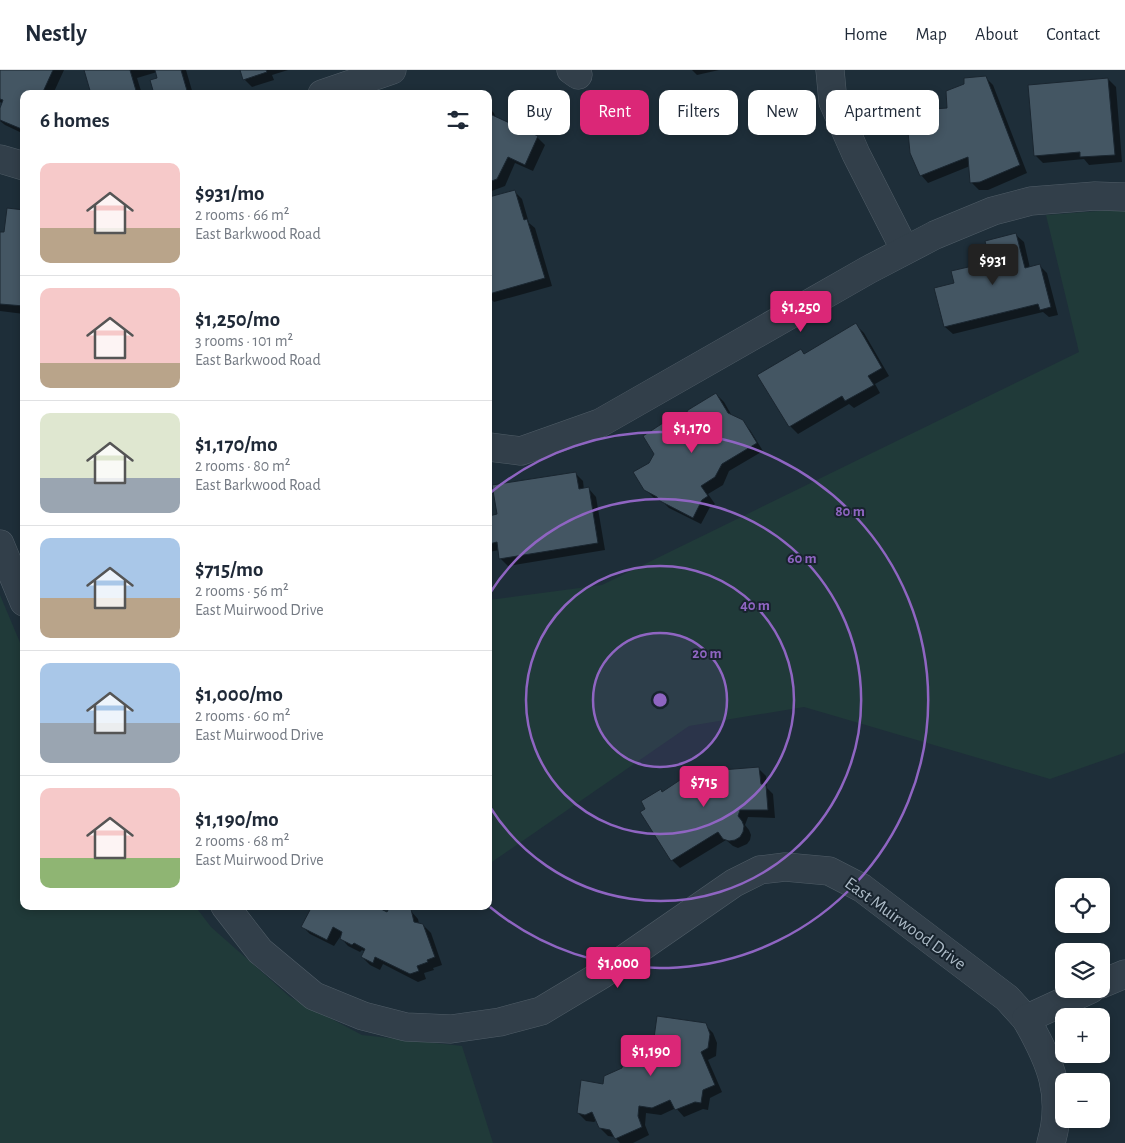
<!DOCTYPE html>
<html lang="en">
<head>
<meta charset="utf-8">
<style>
  body { margin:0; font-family:"Alegreya Sans",sans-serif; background:#f2f2f3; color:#1f2937; height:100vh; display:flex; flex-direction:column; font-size:19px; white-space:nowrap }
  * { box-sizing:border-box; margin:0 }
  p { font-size:16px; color:#747a83 }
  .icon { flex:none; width:28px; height:28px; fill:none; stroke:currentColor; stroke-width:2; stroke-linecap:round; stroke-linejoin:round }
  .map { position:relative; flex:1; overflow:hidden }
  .side { position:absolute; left:20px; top:20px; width:472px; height:820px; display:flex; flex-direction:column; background:#fff; border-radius:10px; box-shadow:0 2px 8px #0003 }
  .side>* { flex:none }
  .top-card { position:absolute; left:508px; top:20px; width:475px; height:45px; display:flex; gap:10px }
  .controls { position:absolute; left:1055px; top:808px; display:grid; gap:10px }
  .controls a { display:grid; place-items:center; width:55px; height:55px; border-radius:10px; background:#fff; box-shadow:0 2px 8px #0003; font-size:25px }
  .price { position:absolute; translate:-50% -42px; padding:0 11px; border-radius:5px; background:#db2777; color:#fff; font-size:16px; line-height:32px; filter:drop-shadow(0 1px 2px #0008) }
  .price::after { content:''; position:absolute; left:50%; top:30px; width:15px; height:11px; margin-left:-8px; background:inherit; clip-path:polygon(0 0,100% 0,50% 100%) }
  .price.on { background:#222; color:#fff }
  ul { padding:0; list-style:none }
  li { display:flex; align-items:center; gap:15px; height:125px; padding:0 20px }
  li+li { border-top:1px solid #e0e1e3 }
  li span { display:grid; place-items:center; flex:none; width:140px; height:100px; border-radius:10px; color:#555 }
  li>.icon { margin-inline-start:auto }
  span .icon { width:60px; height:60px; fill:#fffc; stroke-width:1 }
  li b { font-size:21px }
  h2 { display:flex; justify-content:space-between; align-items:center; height:60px; padding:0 20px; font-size:21px }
  .pill { padding:0 18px; border-radius:10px; background:#fff; box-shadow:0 2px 8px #0003; font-size:18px; line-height:45px }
  .pill.on { background:#db2777; color:#fff }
  header { display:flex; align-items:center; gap:30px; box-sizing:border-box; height:70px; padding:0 25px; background:#fff; border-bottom:1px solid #e0e1e3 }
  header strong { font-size:24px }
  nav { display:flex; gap:28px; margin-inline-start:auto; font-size:18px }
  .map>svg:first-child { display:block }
  .green { fill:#203a39 }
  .shadow { fill:#0007 }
  .building { fill:#445663; stroke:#1a2630 }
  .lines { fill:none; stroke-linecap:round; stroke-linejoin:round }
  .minor-casing { stroke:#505d67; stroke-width:29 }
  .minor { stroke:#323f4a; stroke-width:28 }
  .ring { fill:none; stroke:#8f65c2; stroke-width:2.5 }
  .labels { text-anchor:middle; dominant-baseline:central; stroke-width:4; stroke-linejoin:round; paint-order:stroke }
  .street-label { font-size:18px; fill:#acbac6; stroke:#18242e }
  .centre { fill:#8f65c2; stroke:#18242e; stroke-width:2.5 }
  .ring-label { font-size:15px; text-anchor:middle; font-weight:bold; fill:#8f65c2; stroke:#18242e; stroke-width:4; stroke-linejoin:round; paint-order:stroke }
</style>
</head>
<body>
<header>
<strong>Nestly</strong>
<nav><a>Home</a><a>Map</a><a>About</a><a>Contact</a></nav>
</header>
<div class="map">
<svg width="1125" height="1073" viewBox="0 0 1125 1073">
  <rect width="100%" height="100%" fill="#1e2e39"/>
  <g class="green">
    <path d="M1125 139V681L1124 683 1050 709 804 637 689 656 489 794V530L602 515 1079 282 1046 145Z"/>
    <path d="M0 525 24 582V836H195L211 857 290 927 362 965 462 976 493 1073H0Z"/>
  </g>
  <g class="shadow">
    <path d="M0 0H64L53 24H24V64L5 55 0 51V41L3 34 0 32Z"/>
    <path d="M85 0H186L193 24H155L158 8 157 2 137 8 142 24H92Z"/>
    <path d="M242 0H288L272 5 274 10 252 17 244 9Z"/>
    <path d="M692 0H719L697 5Z"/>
    <path d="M985 7 993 15 1027 103 988 120H979L972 113 970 96 928 113 921 105 949 39 965 15Z"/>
    <path d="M1108 9 1116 17 1122 92 1089 95 1084 89 1043 93 1035 85Z"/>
    <path d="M489 38 494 43 496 48 537 67 545 75 533 101 515 93 505 116 489 122Z"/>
    <path d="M514 121 522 129 529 153 535 158 552 216 494 232 489 227V128Z"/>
    <path d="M24 141V244L0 241V163H6Z"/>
    <path d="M1016 165 1024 172 1030 198 1040 196 1047 203 1058 245 1049 247 1043 242 953 264 945 257 955 214 991 193Z"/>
    <path d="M856 255 864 263 889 306 875 314 880 323 854 338 849 334 798 364 790 356 801 280 805 285Z"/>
    <path d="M716 324 724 332 732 346 742 351 750 360 763 381 729 401 723 415 708 424 715 434 710 437 701 454 669 438 664 433 653 427 645 419 650 394 670 358 684 349Z"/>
    <path d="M575 403 583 411 584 420 589 419 596 427 605 480 508 496 501 489 499 480 489 482V447L499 445Z"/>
    <path d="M758 698 766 706 767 718 773 724 775 748 748 747 745 755 749 760 751 765 750 770 747 774 738 778 733 776 726 770 680 798 672 790 647 740 661 721 663 723 691 713Z"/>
    <path d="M301 836H373L388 844 410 840 418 849 419 854 423 855 431 863 442 895 433 898 434 900 424 903 426 909 418 912 383 894 380 900 370 895 362 887 365 882 362 880 360 882 348 876 340 867 334 876 310 864 303 857 311 841Z"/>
    <path d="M705 955 713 963 717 973 716 986 708 990 722 1022 710 1028 708 1040 703 1039 684 1047 676 1038 661 1045 646 1043 645 1055 649 1065 633 1073H620L615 1067 608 1066 600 1058 597 1050 594 1052 586 1051 578 1043 604 1015Z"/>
  </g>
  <g class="building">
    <path d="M0 0H53L42 24H24V60L0 50V38L3 30 0 29Z"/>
    <path d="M84 0H130L137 24H91Z"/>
    <path d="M155 0H181L188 24H154L150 10 157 8Z"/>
    <path d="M240 0H266L267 2 243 10Z"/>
    <path d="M986 6 1020 95 980 112 970 113 968 87 920 106 910 83 906 41 947 38 946 21 964 14V8Z"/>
    <path d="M1108 8 1115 85 1080 87V82L1034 86 1028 15Z"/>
    <path d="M489 40 490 44 538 66 525 95 508 87 497 109 489 112Z"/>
    <path d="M515 120 524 150 527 149 545 208 489 224V127Z"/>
    <path d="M7 138 24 140V236L0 234V162H4Z"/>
    <path d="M1016 163 1025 198 1040 194 1051 237 1040 240 1038 234 944 257 934 218 954 213 951 201 990 192 985 171Z"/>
    <path d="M856 253 882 298 868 306 874 315 845 331 842 326 789 357 757 305 801 279 804 284Z"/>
    <path d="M716 323 728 343 743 350 757 373 722 394 715 407 701 416 708 426 702 430 693 448 660 431 657 427 644 420 633 402 649 393 654 384 643 366 663 353 670 357 683 349 688 340Z"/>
    <path d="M576 402 579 419 589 417 598 473 499 489 497 472 489 474V446L497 444 492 415Z"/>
    <path d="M759 697 761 714 766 715 768 740H740L738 746 742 751 744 756 743 762 740 767 735 770 729 771 723 769 718 762 671 791 640 742 645 739 641 731 661 719 662 722 686 706 691 712 696 702Z"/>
    <path d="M307 836H375L387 842 390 836H405L411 839 414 852 423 854 435 887 427 890 428 892 417 896 419 901 410 904 375 887 373 893 361 887 365 879 354 873 352 875 340 869 342 862 333 857 327 870 301 857 311 838Z"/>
    <path d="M657 946 706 953 710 964 708 978 701 982 715 1015 703 1020 701 1033 695 1032 675 1040 670 1030 652 1038 639 1036 638 1046 642 1057 615 1069 610 1060 599 1058 592 1042 585 1045 577 1043 581 1010 603 1014 604 1006 622 998 625 981 654 968Z"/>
  </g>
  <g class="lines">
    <g class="minor-casing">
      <g id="minor">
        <path d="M571 0 578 5"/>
        <path d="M830 0 833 32 856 84 905 180"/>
        <path d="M322 24 392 0"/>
        <path d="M0 89 24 96"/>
        <path d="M489 377 521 381 600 353 868 200 935 165 993 141 1031 131 1095 126 1125 127"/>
        <path d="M0 474 24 532"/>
        <path d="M225 836 260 881 314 926 363 946 406 957 451 959 500 952 541 941 601 905 734 813 760 800 785 797 829 801 862 818 1007 928 1026 949"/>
        <path d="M1101 914 1125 904"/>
        <path d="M1051 1073C1065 1024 1050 991 1026 949L1091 919"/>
      </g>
    </g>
    <use href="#minor" class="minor"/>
  </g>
  <circle cx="660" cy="630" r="67" fill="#8f65c2" fill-opacity=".12"/>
  <g class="ring">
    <circle cx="660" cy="630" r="67"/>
    <circle cx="660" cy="630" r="134"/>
    <path d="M490 523A201 201 0 1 1 490 737"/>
    <path d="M490 423A268 268 0 1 1 490 837"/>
  </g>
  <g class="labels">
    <g class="street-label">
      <text transform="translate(905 854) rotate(36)">East Muirwood Drive</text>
    </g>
  </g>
  <circle cx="660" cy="630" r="8" class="centre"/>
  <g class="ring-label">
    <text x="850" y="446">80 m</text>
    <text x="802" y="493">60 m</text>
    <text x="755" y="540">40 m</text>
    <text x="707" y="588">20 m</text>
  </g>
</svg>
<div class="controls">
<a><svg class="icon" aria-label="locate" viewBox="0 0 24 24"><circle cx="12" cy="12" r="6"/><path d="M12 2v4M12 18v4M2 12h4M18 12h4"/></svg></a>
<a><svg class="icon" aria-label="layers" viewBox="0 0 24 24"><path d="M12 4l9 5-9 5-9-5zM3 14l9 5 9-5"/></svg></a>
<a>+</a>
<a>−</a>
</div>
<b class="price on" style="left:993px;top:216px">$931</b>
<b class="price" style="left:801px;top:263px">$1,250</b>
<b class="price" style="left:692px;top:384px">$1,170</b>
<b class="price" style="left:704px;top:738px">$715</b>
<b class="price" style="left:618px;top:919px">$1,000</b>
<b class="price" style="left:651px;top:1007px">$1,190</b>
<div class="top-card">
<a class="pill">Buy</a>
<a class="pill on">Rent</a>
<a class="pill">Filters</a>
<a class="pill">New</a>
<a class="pill">Apartment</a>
</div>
<section class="side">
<h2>6 homes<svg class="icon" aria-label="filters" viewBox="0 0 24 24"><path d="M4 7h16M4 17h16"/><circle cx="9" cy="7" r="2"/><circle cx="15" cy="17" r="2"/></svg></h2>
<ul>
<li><span style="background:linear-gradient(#f6c9c9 65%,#b9a48a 0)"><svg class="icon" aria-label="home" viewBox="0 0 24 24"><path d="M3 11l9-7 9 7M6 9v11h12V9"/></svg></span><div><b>$931/mo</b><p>2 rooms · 66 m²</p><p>East Barkwood Road</p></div></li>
<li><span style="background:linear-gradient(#f6c9c9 75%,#b9a48a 0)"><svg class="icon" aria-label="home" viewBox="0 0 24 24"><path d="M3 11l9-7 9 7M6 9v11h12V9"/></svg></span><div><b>$1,250/mo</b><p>3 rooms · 101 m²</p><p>East Barkwood Road</p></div></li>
<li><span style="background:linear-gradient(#dfe7d0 65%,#9aa5b1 0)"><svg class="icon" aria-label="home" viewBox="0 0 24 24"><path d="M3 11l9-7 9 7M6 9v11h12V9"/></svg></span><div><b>$1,170/mo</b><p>2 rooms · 80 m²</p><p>East Barkwood Road</p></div></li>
<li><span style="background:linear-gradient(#a9c7e8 60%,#b9a48a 0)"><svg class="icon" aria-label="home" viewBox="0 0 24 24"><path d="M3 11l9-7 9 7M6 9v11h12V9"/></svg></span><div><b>$715/mo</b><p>2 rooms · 56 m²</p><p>East Muirwood Drive</p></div></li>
<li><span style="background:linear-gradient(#a9c7e8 60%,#9aa5b1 0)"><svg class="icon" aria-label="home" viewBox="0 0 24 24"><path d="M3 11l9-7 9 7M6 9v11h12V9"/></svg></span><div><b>$1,000/mo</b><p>2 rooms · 60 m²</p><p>East Muirwood Drive</p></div></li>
<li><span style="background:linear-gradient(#f6c9c9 70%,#8fb573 0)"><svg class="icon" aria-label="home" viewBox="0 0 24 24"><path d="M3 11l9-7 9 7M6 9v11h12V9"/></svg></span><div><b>$1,190/mo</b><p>2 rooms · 68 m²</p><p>East Muirwood Drive</p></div></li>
</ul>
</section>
</div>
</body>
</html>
